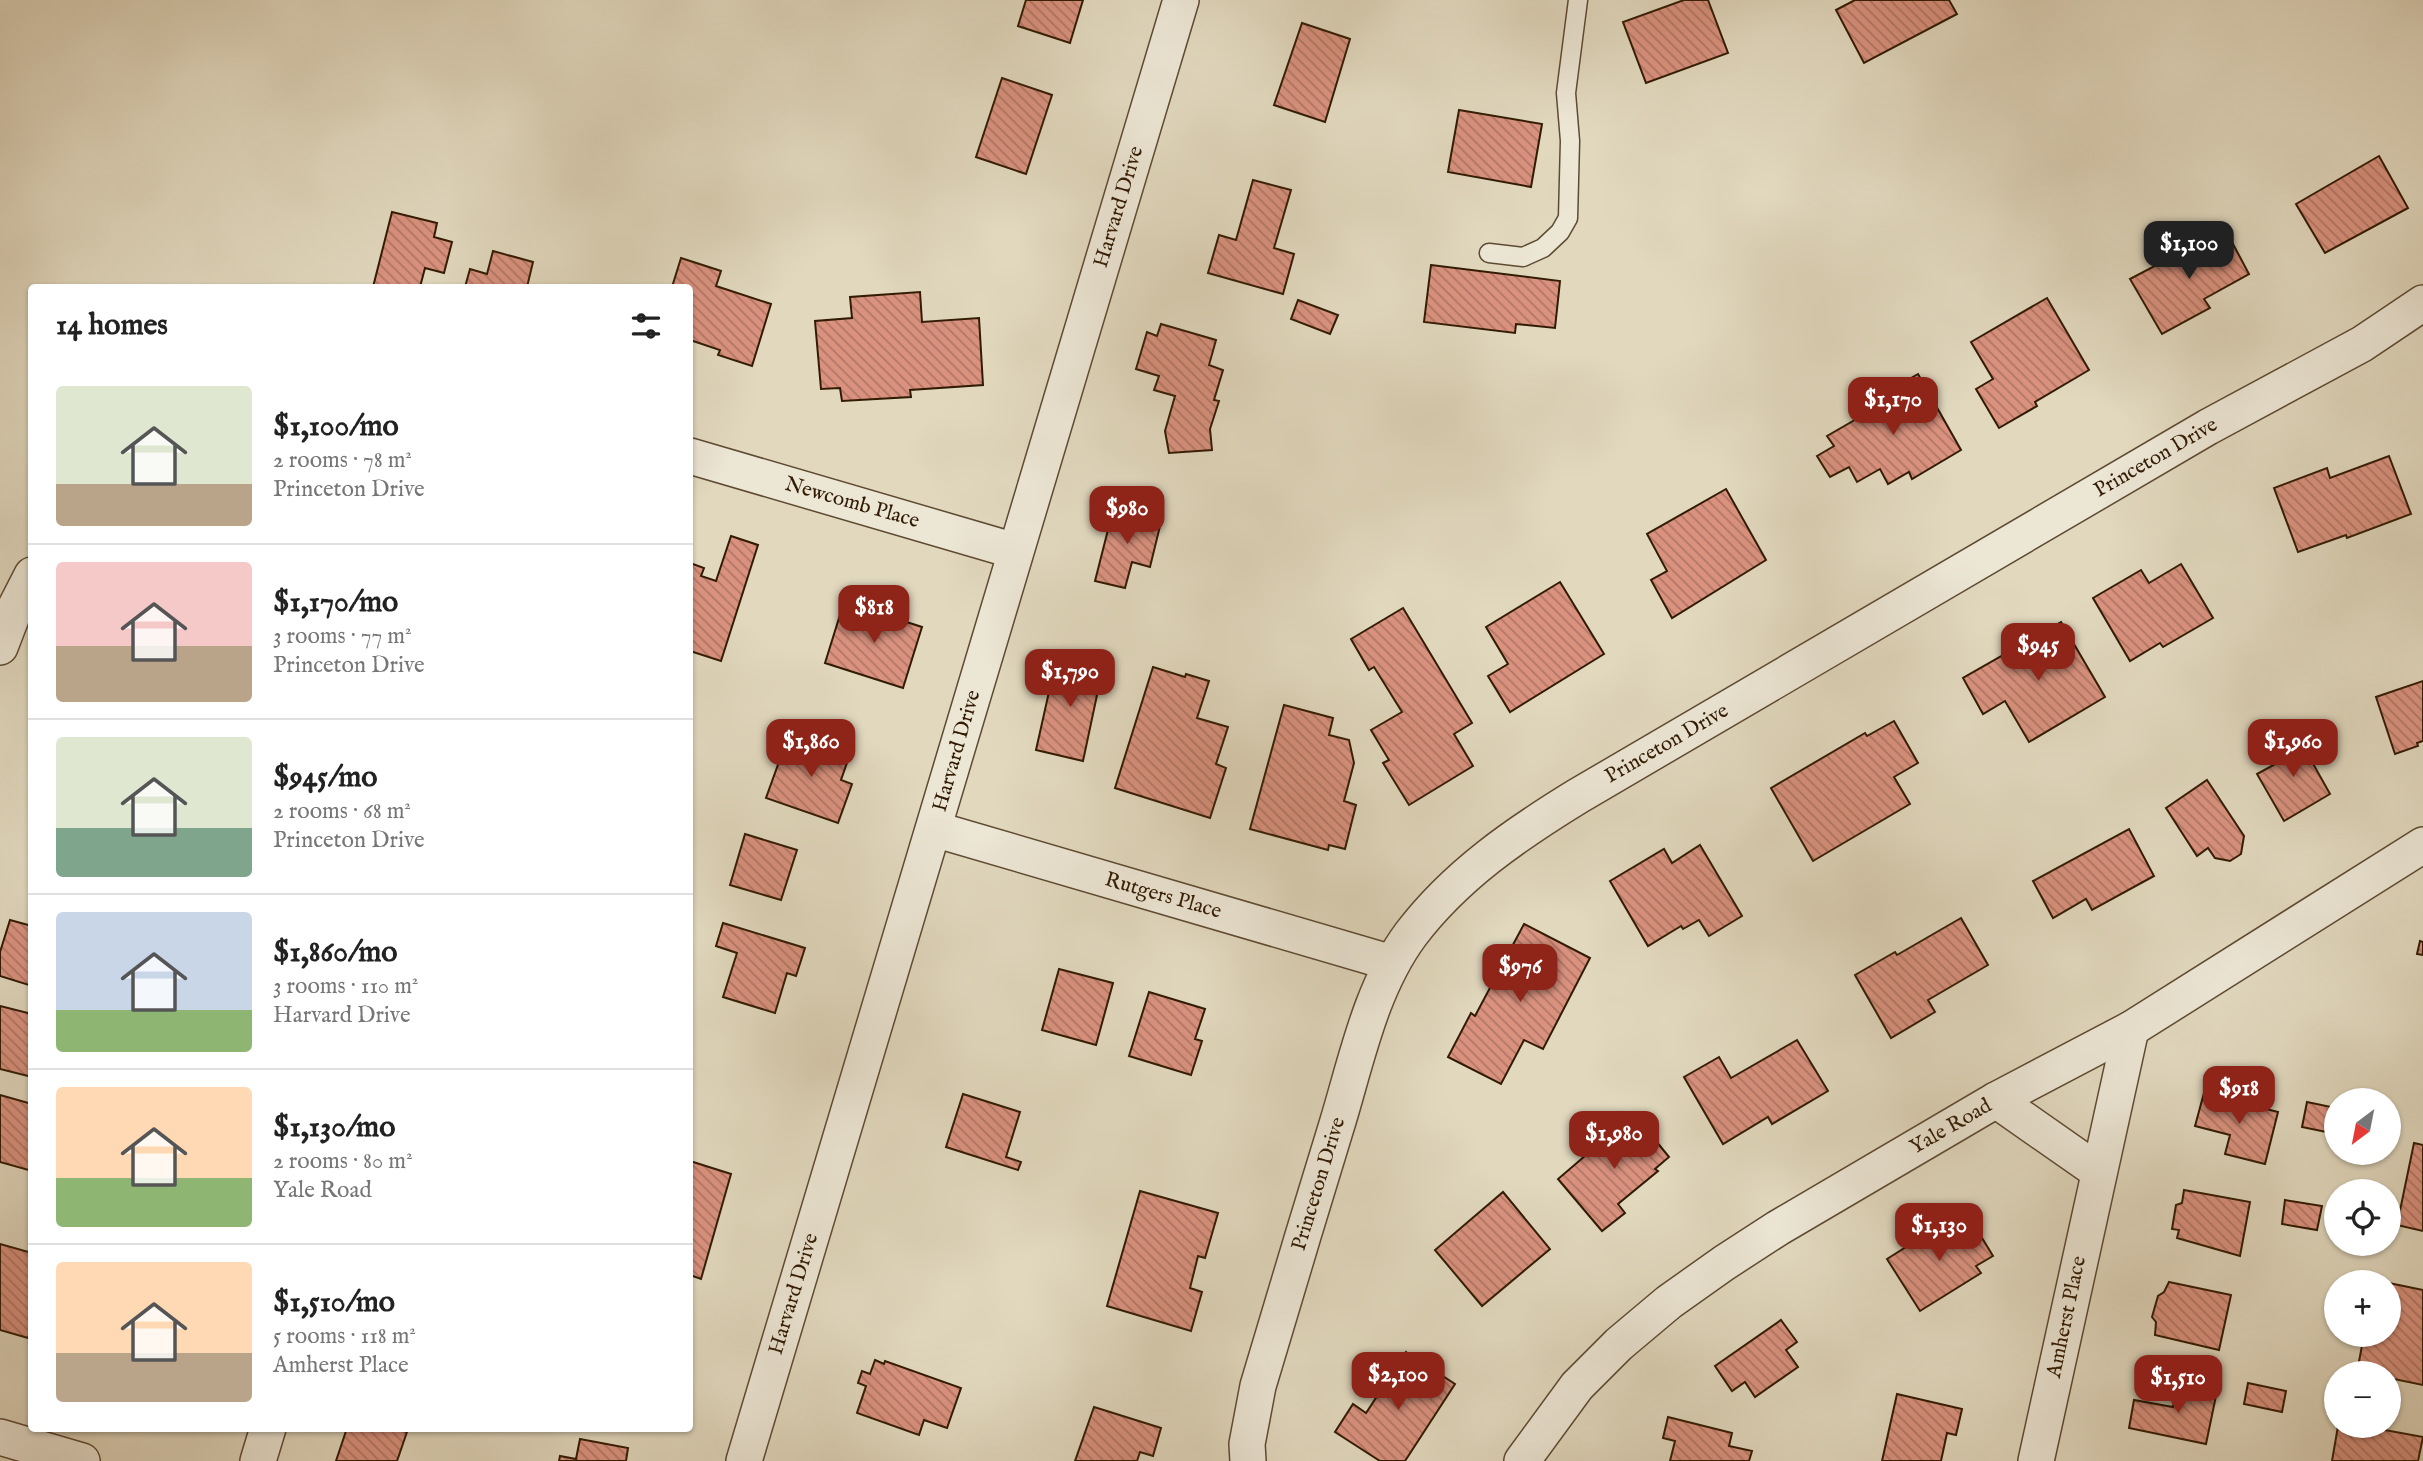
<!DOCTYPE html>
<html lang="en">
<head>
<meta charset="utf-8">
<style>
  body { margin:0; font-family:"IM FELL English",serif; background:#f6f6f6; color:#222; height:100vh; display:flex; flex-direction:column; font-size:26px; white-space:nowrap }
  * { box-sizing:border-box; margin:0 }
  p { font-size:23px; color:#767676 }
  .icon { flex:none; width:38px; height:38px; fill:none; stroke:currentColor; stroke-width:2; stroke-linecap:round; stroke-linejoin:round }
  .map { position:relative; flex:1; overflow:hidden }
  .drawer { position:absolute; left:28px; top:284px; width:665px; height:1148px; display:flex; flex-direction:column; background:#fff; border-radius:7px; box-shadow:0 2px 5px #0004 }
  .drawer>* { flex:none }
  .needle { width:46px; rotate:212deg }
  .buttons { position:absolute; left:2324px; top:1088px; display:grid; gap:14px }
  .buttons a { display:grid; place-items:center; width:77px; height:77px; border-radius:50%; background:#fff; box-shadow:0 2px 5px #0004; font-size:35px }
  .price { position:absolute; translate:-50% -60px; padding:0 16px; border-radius:14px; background:#8f2418; color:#fff; font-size:23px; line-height:46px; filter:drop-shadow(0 2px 4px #0008) }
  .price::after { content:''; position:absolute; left:50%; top:42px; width:21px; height:16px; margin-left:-10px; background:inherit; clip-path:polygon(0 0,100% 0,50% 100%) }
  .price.on { background:#222; color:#fff }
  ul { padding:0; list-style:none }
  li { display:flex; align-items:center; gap:21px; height:175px; padding:0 28px }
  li+li { border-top:2px solid #e0e0e0 }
  li span { display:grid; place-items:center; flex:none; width:196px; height:140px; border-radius:7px; color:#555 }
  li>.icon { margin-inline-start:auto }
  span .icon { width:84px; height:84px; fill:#fffc; stroke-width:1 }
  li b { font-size:30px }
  h2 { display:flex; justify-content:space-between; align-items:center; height:84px; padding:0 28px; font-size:30px }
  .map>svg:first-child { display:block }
  .building { fill:url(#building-back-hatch); stroke:#321b03; stroke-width:2 }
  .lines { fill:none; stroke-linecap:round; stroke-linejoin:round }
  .lane-casing { stroke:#5e4a32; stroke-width:21 }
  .street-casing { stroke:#5e4a32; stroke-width:38 }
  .lane { stroke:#ece6d5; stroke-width:18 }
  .street { stroke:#ece6d5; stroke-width:35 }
  .labels { text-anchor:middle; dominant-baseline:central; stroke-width:7; stroke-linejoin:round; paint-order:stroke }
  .street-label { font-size:21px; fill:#321b03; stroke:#ece6d5 }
</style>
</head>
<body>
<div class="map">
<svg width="2423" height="1461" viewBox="0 0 2423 1461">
  <defs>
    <pattern id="building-back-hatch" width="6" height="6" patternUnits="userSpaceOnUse" patternTransform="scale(1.75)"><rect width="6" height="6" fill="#da927f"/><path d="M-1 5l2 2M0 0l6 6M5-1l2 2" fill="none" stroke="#b17666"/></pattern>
  </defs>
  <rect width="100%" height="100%" fill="#e1d8be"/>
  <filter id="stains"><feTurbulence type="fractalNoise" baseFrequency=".00286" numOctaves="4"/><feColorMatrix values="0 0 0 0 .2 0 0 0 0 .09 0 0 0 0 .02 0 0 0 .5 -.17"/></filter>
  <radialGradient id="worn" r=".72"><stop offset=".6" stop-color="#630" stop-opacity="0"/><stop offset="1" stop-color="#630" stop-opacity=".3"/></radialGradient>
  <g class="building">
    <path d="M1026 0H1083L1070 43 1018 26Z"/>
    <path d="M1684 0H1708L1728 53 1646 83 1623 22Z"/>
    <path d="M1855 0H1949L1957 14 1864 63 1836 10Z"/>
    <path d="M1302 23 1350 39 1325 122 1274 105Z"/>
    <path d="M1002 78 1052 95 1026 174 976 157Z"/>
    <path d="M1459 110 1542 124 1531 187 1448 172Z"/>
    <path d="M2379 156 2408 208 2325 253 2296 204Z"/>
    <path d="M1253 180 1291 190 1274 248 1294 254 1283 294 1208 273 1219 235 1236 240Z"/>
    <path d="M392 212 437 223 434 237 452 242 444 273 425 268 420 287H373Z"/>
    <path d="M2225 229 2249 274 2204 299 2210 308 2162 334 2130 279Z"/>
    <path d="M493 251 533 262 527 287H465L470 269 487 274Z"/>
    <path d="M681 258 721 271 716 286 771 304 752 366 718 355 720 350 690 340V287H672Z"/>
    <path d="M1431 265 1560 281 1555 328 1516 324 1515 333 1424 322Z"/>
    <path d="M920 292 922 322 979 318 983 385 910 390 911 397 842 401 840 388 821 389 815 321 852 318 850 297Z"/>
    <path d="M2047 298 2089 370 2035 402 2037 406 1999 428 1976 389 1993 379 1971 342Z"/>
    <path d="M1298 300 1338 315 1330 334 1291 319Z"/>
    <path d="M1161 324 1216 340 1209 365 1223 370 1214 400 1219 401 1210 429 1212 450 1169 453 1165 431 1175 396 1154 390 1159 376 1136 369 1147 332 1157 336Z"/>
    <path d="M1918 374 1961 450 1912 479 1909 472 1888 484 1880 469 1857 482 1849 467 1830 477 1817 456 1834 446 1827 436 1872 410 1867 403Z"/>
    <path d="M2389 456 2411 514 2347 538 2346 535 2298 552 2274 488 2327 468 2330 478Z"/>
    <path d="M1726 489 1766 560 1672 618 1651 580 1667 571 1647 534Z"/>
    <path d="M1128 506 1148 511 1146 520 1157 523 1155 525 1160 526 1150 567 1132 562 1125 588 1095 581 1112 514 1125 517Z"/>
    <path d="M731 536 758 545 721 661 690 651V563L704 568 701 576 716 581Z"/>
    <path d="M2181 564 2213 618 2163 647 2160 643 2130 661 2093 598 2141 570 2149 583Z"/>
    <path d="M1560 582 1604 654 1510 712 1488 676 1508 664 1486 627Z"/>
    <path d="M844 602 922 627 903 688 825 663Z"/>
    <path d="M1403 608 1472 723 1454 734 1473 766 1409 805 1383 763 1389 760 1371 730 1402 712 1374 667 1369 670 1351 639Z"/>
    <path d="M2061 622 2105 697 2029 742 2005 701 1983 714 1963 678Z"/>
    <path d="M1057 656 1103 667 1083 761 1036 750Z"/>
    <path d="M1153 667 1185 677 1186 674 1209 681 1197 718 1228 727 1216 764 1226 768 1210 818 1115 788Z"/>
    <path d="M2423 681V741L2417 743 2418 746 2395 754 2376 697Z"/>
    <path d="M1284 705 1333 718 1329 735 1349 740 1354 763 1344 801 1356 805 1345 849 1329 845 1328 850 1250 829Z"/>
    <path d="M1894 721 1918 763 1894 777 1910 804 1813 861 1771 788 1865 733 1867 736Z"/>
    <path d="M789 734 850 754 841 780 852 784 838 823 766 798Z"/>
    <path d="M2293 735 2299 745 2302 744 2330 794 2284 821 2257 774 2279 762 2271 747Z"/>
    <path d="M2207 780 2244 836 2241 854 2230 861 2215 858 2208 848 2197 856 2166 808Z"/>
    <path d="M2129 829 2154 876 2092 910 2086 899 2053 918 2033 881Z"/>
    <path d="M745 834 797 850 781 900 730 885Z"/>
    <path d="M1700 845 1742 916 1709 936 1699 920 1683 929 1681 926 1648 946 1610 881 1664 849 1672 863Z"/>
    <path d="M1961 918 1988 965 1928 1000 1935 1012 1891 1038 1855 975 1895 952 1897 955Z"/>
    <path d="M10 920 32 926V986L0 976V952Z"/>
    <path d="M723 923 805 948 796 976 787 973 775 1013 723 997 737 953 716 946Z"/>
    <path d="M1524 924 1590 958 1543 1049 1524 1040 1501 1084 1448 1057 1471 1013 1475 1016Z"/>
    <path d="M2420 941 2423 942V955L2417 954Z"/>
    <path d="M1059 969 1113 983 1096 1045 1042 1030Z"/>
    <path d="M1149 992 1205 1009 1195 1039 1202 1041 1191 1075 1129 1056Z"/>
    <path d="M0 1006 32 1014V1077L0 1069Z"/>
    <path d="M1797 1040 1828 1091 1772 1124 1768 1117 1723 1144 1684 1077 1719 1057 1731 1078Z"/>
    <path d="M2204 1093 2278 1112 2265 1164 2225 1154 2230 1135 2195 1126Z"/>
    <path d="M963 1094 1020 1112 1006 1157 1021 1162 1018 1170 946 1147Z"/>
    <path d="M0 1095 32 1104V1171L0 1162Z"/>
    <path d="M2307 1102 2336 1108V1134L2302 1127Z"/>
    <path d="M1634 1114 1669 1157 1655 1169 1658 1171 1618 1204 1625 1213 1602 1231 1558 1179Z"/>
    <path d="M2414 1143 2423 1145V1231L2397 1225Z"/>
    <path d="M690 1161 731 1174 701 1279 690 1275Z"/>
    <path d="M2184 1190 2250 1202 2240 1256 2177 1238 2179 1230 2172 1229 2176 1205 2182 1203Z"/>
    <path d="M1140 1191 1218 1213 1205 1258 1198 1256 1190 1288 1202 1292 1191 1331 1107 1306Z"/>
    <path d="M1503 1192 1550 1249 1482 1306 1435 1250Z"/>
    <path d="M2285 1200 2322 1206 2317 1230 2282 1224Z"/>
    <path d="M1949 1220 1959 1238 1976 1228 1993 1256 1976 1266 1981 1273 1920 1311 1887 1259Z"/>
    <path d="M0 1244 32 1253V1327L28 1338 0 1330Z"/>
    <path d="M2169 1282 2231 1295 2219 1350 2155 1335 2156 1322 2152 1317 2158 1296 2164 1292Z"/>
    <path d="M2389 1283 2423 1290V1385L2389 1378V1374L2357 1372 2364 1335H2389Z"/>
    <path d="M1781 1320 1797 1342 1786 1350 1798 1367 1755 1397 1745 1382 1732 1391 1715 1366Z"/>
    <path d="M1406 1352 1455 1384 1405 1461H1380L1335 1432 1353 1404 1366 1413Z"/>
    <path d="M875 1360 884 1364 885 1361 961 1388 947 1428 924 1420 919 1435 857 1413 866 1386 858 1383 862 1371 870 1374Z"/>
    <path d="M2178 1383 2217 1391 2206 1444 2129 1428 2134 1400 2173 1407Z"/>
    <path d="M2248 1383 2286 1391 2282 1412 2244 1404Z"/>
    <path d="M1897 1394 1962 1409 1956 1435 1947 1433 1941 1461H1882Z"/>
    <path d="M1094 1407 1161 1428 1153 1456 1140 1452 1137 1461H1075Z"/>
    <path d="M1668 1417 1732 1433 1729 1446 1752 1451 1749 1461H1670L1675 1441 1663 1438Z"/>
    <path d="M2338 1426H2363L2423 1437 2418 1461H2332Z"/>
    <path d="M347 1428H395L407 1432 397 1461H336Z"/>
    <path d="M580 1439 628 1448 626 1461H559L560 1456 576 1459Z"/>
  </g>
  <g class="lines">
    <g class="lane-casing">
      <path id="lane" d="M1489 253 1523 257 1543 248 1560 232 1568 218 1570 141 1566 93 1578 0"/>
    </g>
    <g class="street-casing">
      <g id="street">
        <path d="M690 456 1015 551"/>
        <path d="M0 647 15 608 32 575"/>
        <path d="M934 829 1392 963"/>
        <path d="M1996 1100 2099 1172"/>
        <path d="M0 1437 82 1461"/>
        <path d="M258 1461 268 1428"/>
        <path d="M744 1461 1181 0"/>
        <path d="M1248 1461 1247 1444 1258 1386C1284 1298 1311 1209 1338 1121 1357 1058 1371 988 1411 934 1456 875 1516 834 1578 796L2208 427 2362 344 2423 303"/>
        <path d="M1522 1461 1577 1386 1619 1344 1669 1302 1724 1263 1778 1228 1996 1100 2131 1029 2423 845"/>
        <path d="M2036 1461 2131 1029"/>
      </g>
    </g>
    <use href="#lane" class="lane"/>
    <use href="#street" class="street"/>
  </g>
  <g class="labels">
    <g class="street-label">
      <text transform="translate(1119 207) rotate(-73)">Harvard Drive</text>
      <text transform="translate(2156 458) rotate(-30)">Princeton Drive</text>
      <text transform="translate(852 503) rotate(16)">Newcomb Place</text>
      <text transform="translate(1667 744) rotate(-30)">Princeton Drive</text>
      <text transform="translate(957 751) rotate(-74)">Harvard Drive</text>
      <text transform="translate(1163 896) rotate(16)">Rutgers Place</text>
      <text transform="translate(1951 1127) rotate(-30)">Yale Road</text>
      <text transform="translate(1319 1184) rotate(-73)">Princeton Drive</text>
      <text transform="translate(794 1294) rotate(-73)">Harvard Drive</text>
      <text transform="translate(2067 1317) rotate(-78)">Amherst Place</text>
    </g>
  </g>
  <rect width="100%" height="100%" filter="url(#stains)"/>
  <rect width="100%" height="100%" fill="url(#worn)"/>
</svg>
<div class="buttons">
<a><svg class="needle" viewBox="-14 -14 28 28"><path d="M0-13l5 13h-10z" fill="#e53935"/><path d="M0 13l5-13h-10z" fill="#767676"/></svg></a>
<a><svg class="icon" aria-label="locate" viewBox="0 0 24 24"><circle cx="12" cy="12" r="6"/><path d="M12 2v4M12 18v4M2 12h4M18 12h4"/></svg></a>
<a>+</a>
<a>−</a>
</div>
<b class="price on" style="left:2189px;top:281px">$1,100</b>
<b class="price" style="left:1893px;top:437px">$1,170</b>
<b class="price" style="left:1127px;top:546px">$980</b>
<b class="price" style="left:874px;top:645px">$818</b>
<b class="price" style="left:2038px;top:683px">$945</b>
<b class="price" style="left:1070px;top:709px">$1,790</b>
<b class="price" style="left:811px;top:779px">$1,860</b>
<b class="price" style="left:2293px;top:779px">$1,960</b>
<b class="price" style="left:1520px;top:1004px">$976</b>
<b class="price" style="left:2239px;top:1126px">$918</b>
<b class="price" style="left:1614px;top:1171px">$1,980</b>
<b class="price" style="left:1939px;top:1263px">$1,130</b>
<b class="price" style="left:1398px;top:1412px">$2,100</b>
<b class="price" style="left:2178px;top:1415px">$1,510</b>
<section class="drawer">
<h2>14 homes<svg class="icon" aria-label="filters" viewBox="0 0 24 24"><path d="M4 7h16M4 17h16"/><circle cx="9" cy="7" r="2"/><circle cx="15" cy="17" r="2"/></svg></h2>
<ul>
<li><span style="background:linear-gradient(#dfe7d0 70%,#b9a48a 0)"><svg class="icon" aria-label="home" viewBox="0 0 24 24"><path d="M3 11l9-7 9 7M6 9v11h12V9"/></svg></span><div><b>$1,100/mo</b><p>2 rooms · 78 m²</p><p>Princeton Drive</p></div></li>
<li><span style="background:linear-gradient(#f6c9c9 60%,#b9a48a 0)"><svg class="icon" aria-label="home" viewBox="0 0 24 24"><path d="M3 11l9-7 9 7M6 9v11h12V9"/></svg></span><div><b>$1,170/mo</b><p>3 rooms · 77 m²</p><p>Princeton Drive</p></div></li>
<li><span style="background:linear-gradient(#dfe7d0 65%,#7fa58c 0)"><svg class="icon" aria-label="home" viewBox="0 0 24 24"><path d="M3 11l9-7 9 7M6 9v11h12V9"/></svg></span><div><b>$945/mo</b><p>2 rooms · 68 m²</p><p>Princeton Drive</p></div></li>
<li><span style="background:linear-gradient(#c9d6e8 70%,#8fb573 0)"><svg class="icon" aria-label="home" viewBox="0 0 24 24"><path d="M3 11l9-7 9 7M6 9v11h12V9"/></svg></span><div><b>$1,860/mo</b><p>3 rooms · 110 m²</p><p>Harvard Drive</p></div></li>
<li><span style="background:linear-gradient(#ffd9b3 65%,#8fb573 0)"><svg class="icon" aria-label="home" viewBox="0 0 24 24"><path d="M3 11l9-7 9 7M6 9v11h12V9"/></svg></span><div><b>$1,130/mo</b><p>2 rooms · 80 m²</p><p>Yale Road</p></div></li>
<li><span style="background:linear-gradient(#ffd9b3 65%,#b9a48a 0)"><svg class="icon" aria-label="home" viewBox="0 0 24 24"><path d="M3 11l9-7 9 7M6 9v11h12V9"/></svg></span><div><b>$1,510/mo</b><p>5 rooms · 118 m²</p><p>Amherst Place</p></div></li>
</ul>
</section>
</div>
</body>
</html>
